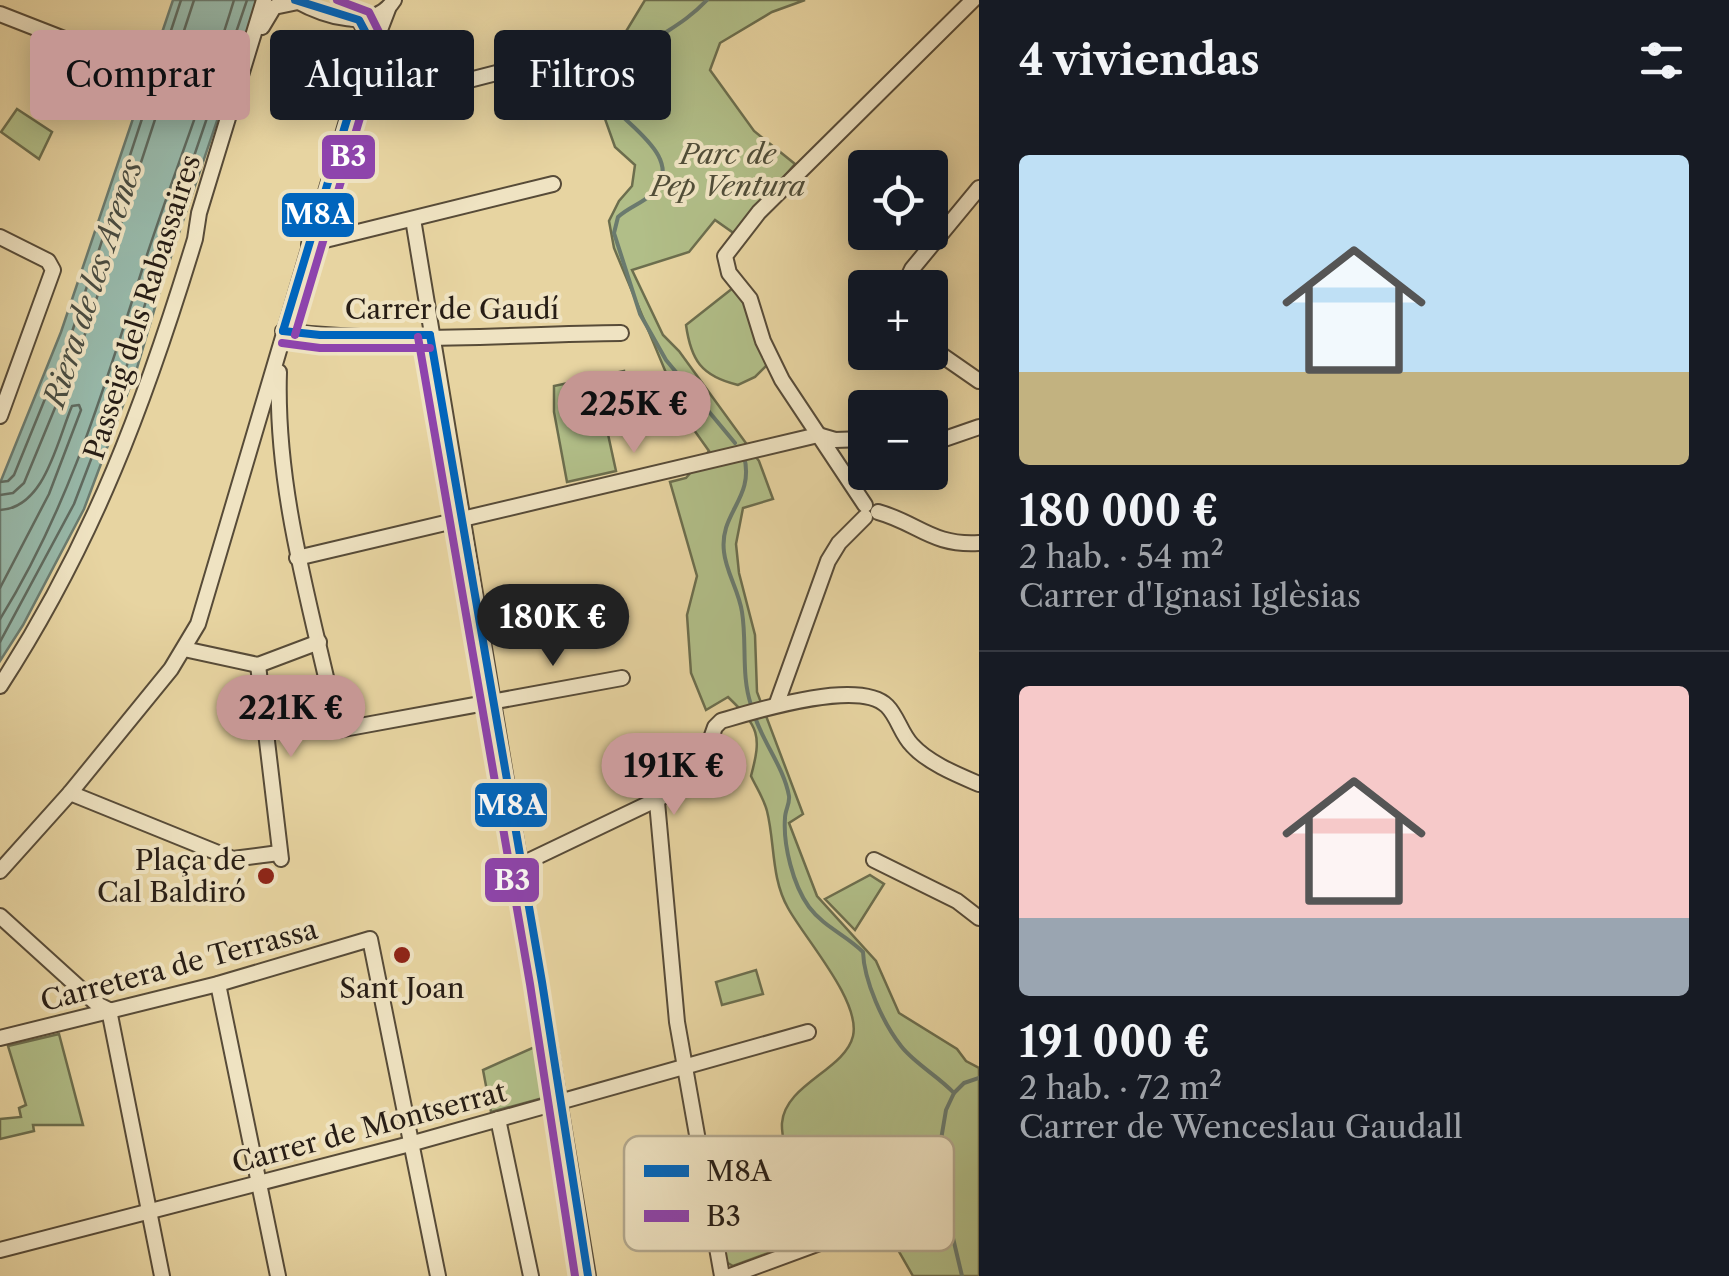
<!DOCTYPE html>
<html lang="es">
<head>
<meta charset="utf-8">
<style>
  body { margin:0; font-family:"Libre Caslon Text",serif; background:#20242c; color:#f1f3f6; height:100vh; display:flex; flex-direction:column; font-size:38px; white-space:nowrap }
  * { box-sizing:border-box; margin:0 }
  p { font-size:32px; color:#9ea1a6 }
  .icon { flex:none; width:55px; height:55px; fill:none; stroke:currentColor; stroke-width:2; stroke-linecap:round; stroke-linejoin:round }
  .map { position:relative; flex:1; overflow:hidden }
  .details { display:flex; flex-direction:column; background:#171b24; width:750px }
  .details>* { flex:none }
  .hud { position:absolute; left:30px; top:30px; width:798px; height:90px; display:flex; gap:20px }
  .buttons { position:absolute; left:848px; top:150px; display:grid; gap:20px }
  .buttons a { display:grid; place-items:center; width:100px; height:100px; border-radius:10px; background:#171b24; box-shadow:0 5px 25px #0003; font-size:50px }
  .price { position:absolute; translate:-50% -85px; padding:0 22px; border-radius:35px; background:#c59692; color:#111; font-size:32px; line-height:65px; filter:drop-shadow(0 2px 5px #0008) }
  .price::after { content:''; position:absolute; left:50%; top:60px; width:30px; height:22px; margin-left:-15px; background:inherit; clip-path:polygon(0 0,100% 0,50% 100%) }
  .price.current { background:#222; color:#fff }
  ul { padding:0; list-style:none }
  li { display:grid; align-content:center; gap:20px; height:530px; padding:0 40px }
  li+li { border-top:2px solid #363941 }
  li span { display:grid; place-items:center; height:310px; border-radius:10px; color:#555 }
  li>.icon { margin-inline-start:auto }
  span .icon { width:180px; height:180px; fill:#fffc; stroke-width:1 }
  li b { font-size:42px }
  h2 { display:flex; justify-content:space-between; align-items:center; height:120px; padding:0 40px; font-size:42px }
  .chip { padding:0 35px; border-radius:10px; background:#171b24; box-shadow:0 5px 25px #0003; font-size:35px; line-height:90px }
  .chip.current { background:#c59692; color:#111 }
  main { display:flex; flex:1; min-height:0 }
  .map>svg:first-child { display:block }
  .green { fill:#b1be88; stroke:#6c6e4e; stroke-width:2.5 }
  .water { fill:#97b8a9; stroke:#6a7a6e; stroke-width:2.5 }
  .lines { fill:none; stroke-linecap:round; stroke-linejoin:round }
  .shore { stroke:#5f6a5f; stroke-width:2.5 }
  .stream { stroke:#6a7a6e; stroke-width:4 }
  .minor-casing { stroke:#574b38; stroke-width:18 }
  .minor { stroke:#efe3c2; stroke-width:14 }
  .bus-1-casing { stroke:#efe3c2; stroke-width:15 }
  .bus-2-casing { stroke:#efe3c2; stroke-width:15 }
  .bus-1 { stroke:#0065bd; stroke-width:8 }
  .bus-2 { stroke:#8e44ad; stroke-width:8 }
  .poi-dot { fill:#8f2418; stroke:#efe3c2; stroke-width:4 }
  .labels { text-anchor:middle; dominant-baseline:central; stroke-width:8; stroke-linejoin:round; paint-order:stroke }
  .park-label { font-size:28px; font-style:italic; fill:#504d38; stroke:#efe3c2 }
  .street-label { font-size:28px; fill:#271d15; stroke:#efe3c2 }
  .poi-label { font-size:28px; fill:#271d15; stroke:#efe3c2; text-anchor:end }
  .water-label { font-size:30px; font-style:italic; fill:#494c41; stroke:#efe3c2 }
  .key { fill:#efe3c2; stroke:#b3a88e; stroke-width:2.5 }
  .key-label { font-size:28px; fill:#271d15 }
  .line-badge { stroke:#efe3c2; stroke-width:4 }
  .badge-label { font-size:28px; text-anchor:middle; font-weight:bold; fill:#fff }
</style>
</head>
<body>
<main>
<div class="map">
<svg width="979" height="1276" viewBox="0 0 979 1276">
  <rect width="100%" height="100%" fill="#e7d4a1"/>
  <filter id="stains"><feTurbulence type="fractalNoise" baseFrequency=".002" numOctaves="4"/><feColorMatrix values="0 0 0 0 .2 0 0 0 0 .09 0 0 0 0 .02 0 0 0 .5 -.17"/></filter>
  <radialGradient id="worn" r=".72"><stop offset=".6" stop-color="#630" stop-opacity="0"/><stop offset="1" stop-color="#630" stop-opacity=".3"/></radialGradient>
  <g class="green">
    <path d="M645 0H805L772 12 720 43 710 70 754 131 795 164 735 234 715 220 689 252 632 270 663 335 679 351 759 461 773 499 743 508 736 544 739 573 755 635 757 692 803 814 789 823 817 896 876 961 899 1013 957 1049 966 1061 979 1068V1276H913L882 1222 845 1187 810 1180 787 1161C786 1149 781 1134 782 1123 785 1084 845 1070 853 1036 861 1001 805 939 788 908 771 878 775 843 767 811 764 799 756 787 751 776 762 735 759 727 728 697L706 710 691 673 687 615 697 576 670 482 686 478 709 451 684 416 614 248 609 221 619 201 632 186 635 165 615 147 605 119 614 67 625 33Z"/>
    <path d="M17 109 52 132 39 159 1 132Z"/>
    <path d="M738 284 772 360 755 377 738 385C701 376 691 360 686 325Z"/>
    <path d="M624 371 627 393 604 416 616 471 567 482 554 412V386Z"/>
    <path d="M870 875 884 884 855 930 825 899Z"/>
    <path d="M756 970 763 994 722 1005 716 982Z"/>
    <path d="M59 1034 83 1125H33L34 1131 0 1139V1119L21 1117 19 1108 26 1105 8 1046Z"/>
    <path d="M539 1045 548 1092 543 1098 491 1112 483 1070Z"/>
    <path d="M823 1197 860 1214 859 1227 853 1222 733 1266 726 1262 720 1224Z"/>
  </g>
  <path class="water" d="M173 0H258L164 277 137 368 84 509 23 625 0 661V483L61 332Z"/>
  <g class="lines">
    <g class="shore">
      <path d="M0 482 8 481 14 475 71 335 181 0"/>
      <path d="M0 495 13 493 24 483 83 340 194 0"/>
      <path d="M0 510C45 508 57 441 72 406L79 405 81 410 49 494 0 588"/>
      <path d="M0 619C68 510 104 388 143 267 172 178 207 90 234 0"/>
      <path d="M0 642 74 504 127 365 154 274 247 0"/>
    </g>
    <g class="stream">
      <path d="M707 0C665 45 614 40 622 116 642 135 682 165 652 194 641 204 629 207 618 217L614 233 640 314 666 360 735 443"/>
      <path d="M744 456C755 499 719 512 724 552 726 572 739 591 742 612 747 643 741 675 751 705"/>
      <path d="M755 717C764 744 784 768 789 796 790 804 785 810 785 818 783 845 793 885 809 907 824 927 846 935 863 952 864 981 883 1023 901 1046 914 1063 938 1076 954 1093"/>
      <path d="M962 1276 953 1238 933 1187 946 1110 954 1093 964 1083 979 1078"/>
    </g>
    <g class="minor-casing">
      <g id="minor">
        <path d="M295 0C324 16 373 33 394 0"/>
        <path d="M0 14 82 46"/>
        <path d="M262 27 274 7 298 2"/>
        <path d="M370 56 388 9"/>
        <path d="M353 103H380L609 44"/>
        <path d="M413 219 588 1276"/>
        <path d="M0 237 48 261 53 270 0 416"/>
        <path d="M309 244 553 184"/>
        <path d="M903 288 912 269 979 188"/>
        <path d="M283 331C394 345 510 334 621 333"/>
        <path d="M930 347 979 381"/>
        <path d="M279 372C275 494 313 613 338 730L622 678"/>
        <path d="M930 444 979 427"/>
        <path d="M865 505 782 380 763 341 750 299 729 273 725 256 759 212 973 0"/>
        <path d="M878 512C918 523 932 546 979 543"/>
        <path d="M297 558 818 435 835 440 865 439"/>
        <path d="M184 649 258 665 319 642"/>
        <path d="M258 665 281 859"/>
        <path d="M0 686C94 541 145 403 195 239L199 213 264 0"/>
        <path d="M777 703 828 561 839 543 865 517"/>
        <path d="M70 793 233 859 279 853"/>
        <path d="M657 802 677 1022 722 1276"/>
        <path d="M874 860 957 901 979 918"/>
        <path d="M522 864 683 787 698 775 715 727 721 721C755 711 859 678 887 706 898 717 901 734 912 745 928 763 958 775 979 784"/>
        <path d="M0 871 70 793 171 669 198 624 368 50 367 35 359 20"/>
        <path d="M0 916 97 1004 109 1010"/>
        <path d="M218 984 278 1276"/>
        <path d="M109 1010 162 1276"/>
        <path d="M0 1038 218 984 370 939 438 1276"/>
        <path d="M498 1119 531 1276"/>
        <path d="M0 1250 410 1144 808 1032"/>
        <path d="M730 1276 855 1230"/>
      </g>
    </g>
    <use href="#minor" class="minor"/>
    <g class="bus-1-casing">
      <g id="bus-1">
        <path d="M283 331 368 50 367 35 359 20 295 0"/>
        <path d="M283 331 320 335H430"/>
        <path d="M430 335 542 982 588 1276"/>
      </g>
    </g>
    <g class="bus-2-casing">
      <g id="bus-2">
        <path d="M295 335 380 51 379 32 369 12 337 0"/>
        <path d="M418 337 530 984 575 1276"/>
        <path d="M282 343 320 348H430"/>
      </g>
    </g>
    <use href="#bus-1" class="bus-1"/>
    <use href="#bus-2" class="bus-2"/>
  </g>
  <g class="poi-dot">
    <circle cx="266" cy="876" r="10"/>
    <circle cx="402" cy="955" r="10"/>
  </g>
  <g class="labels">
    <g class="park-label">
      <text x="728" y="154">Parc de<tspan x="728" dy="32">Pep Ventura</tspan></text>
    </g>
    <g class="street-label">
      <text transform="translate(142 307) rotate(-72)">Passeig dels Rabassaires</text>
      <text x="452" y="309">Carrer de Gaudí</text>
      <text transform="translate(179 965) rotate(-15)">Carretera de Terrassa</text>
      <text transform="translate(369 1127) rotate(-15)">Carrer de Montserrat</text>
    </g>
    <g class="poi-label">
      <text x="246" y="860">Plaça de<tspan x="246" dy="32">Cal Baldiró</tspan></text>
      <text x="402" y="988" text-anchor="middle">Sant Joan</text>
    </g>
    <g class="water-label">
      <text transform="translate(93 283) rotate(-72)">Riera de les Arenes</text>
    </g>
  </g>
  <rect x="624" y="1136" width="330" height="115" rx="15" class="key"/>
  <rect x="644" y="1165" width="45" height="12" fill="#0065bd"/>
  <rect x="644" y="1210" width="45" height="12" fill="#8e44ad"/>
  <g class="key-label">
    <text x="706" y="1181">M8A</text>
    <text x="706" y="1226">B3</text>
  </g>
  <g class="line-badge">
    <rect x="320" y="133" width="57" height="48" rx="10" fill="#8e44ad"/>
    <rect x="280" y="191" width="76" height="48" rx="10" fill="#0065bd"/>
    <rect x="473" y="781" width="76" height="48" rx="10" fill="#0065bd"/>
    <rect x="483" y="856" width="58" height="48" rx="10" fill="#8e44ad"/>
  </g>
  <g class="badge-label">
    <text x="348" y="166">B3</text>
    <text x="318" y="224">M8A</text>
    <text x="511" y="815">M8A</text>
    <text x="512" y="890">B3</text>
  </g>
  <rect width="100%" height="100%" filter="url(#stains)"/>
  <rect width="100%" height="100%" fill="url(#worn)"/>
</svg>
<div class="buttons">
<a><svg class="icon" aria-label="locate" viewBox="0 0 24 24"><circle cx="12" cy="12" r="6"/><path d="M12 2v4M12 18v4M2 12h4M18 12h4"/></svg></a>
<a>+</a>
<a>−</a>
</div>
<b class="price" style="left:634px;top:456px">225K €</b>
<b class="price current" style="left:553px;top:669px">180K €</b>
<b class="price" style="left:291px;top:760px">221K €</b>
<b class="price" style="left:674px;top:818px">191K €</b>
<div class="hud">
<a class="chip current">Comprar</a>
<a class="chip">Alquilar</a>
<a class="chip">Filtros</a>
</div>
</div>
<section class="details">
<h2>4 viviendas<svg class="icon" aria-label="filters" viewBox="0 0 24 24"><path d="M4 7h16M4 17h16"/><circle cx="9" cy="7" r="2"/><circle cx="15" cy="17" r="2"/></svg></h2>
<ul>
<li><span style="background:linear-gradient(#bfe0f5 70%,#c2b280 0)"><svg class="icon" aria-label="home" viewBox="0 0 24 24"><path d="M3 11l9-7 9 7M6 9v11h12V9"/></svg></span><div><b>180 000 €</b><p>2 hab. · 54 m²</p><p>Carrer d'Ignasi Iglèsias</p></div></li>
<li><span style="background:linear-gradient(#f6c9c9 75%,#9aa5b1 0)"><svg class="icon" aria-label="home" viewBox="0 0 24 24"><path d="M3 11l9-7 9 7M6 9v11h12V9"/></svg></span><div><b>191 000 €</b><p>2 hab. · 72 m²</p><p>Carrer de Wenceslau Gaudall</p></div></li>
</ul>
</section>
</main>
</body>
</html>
